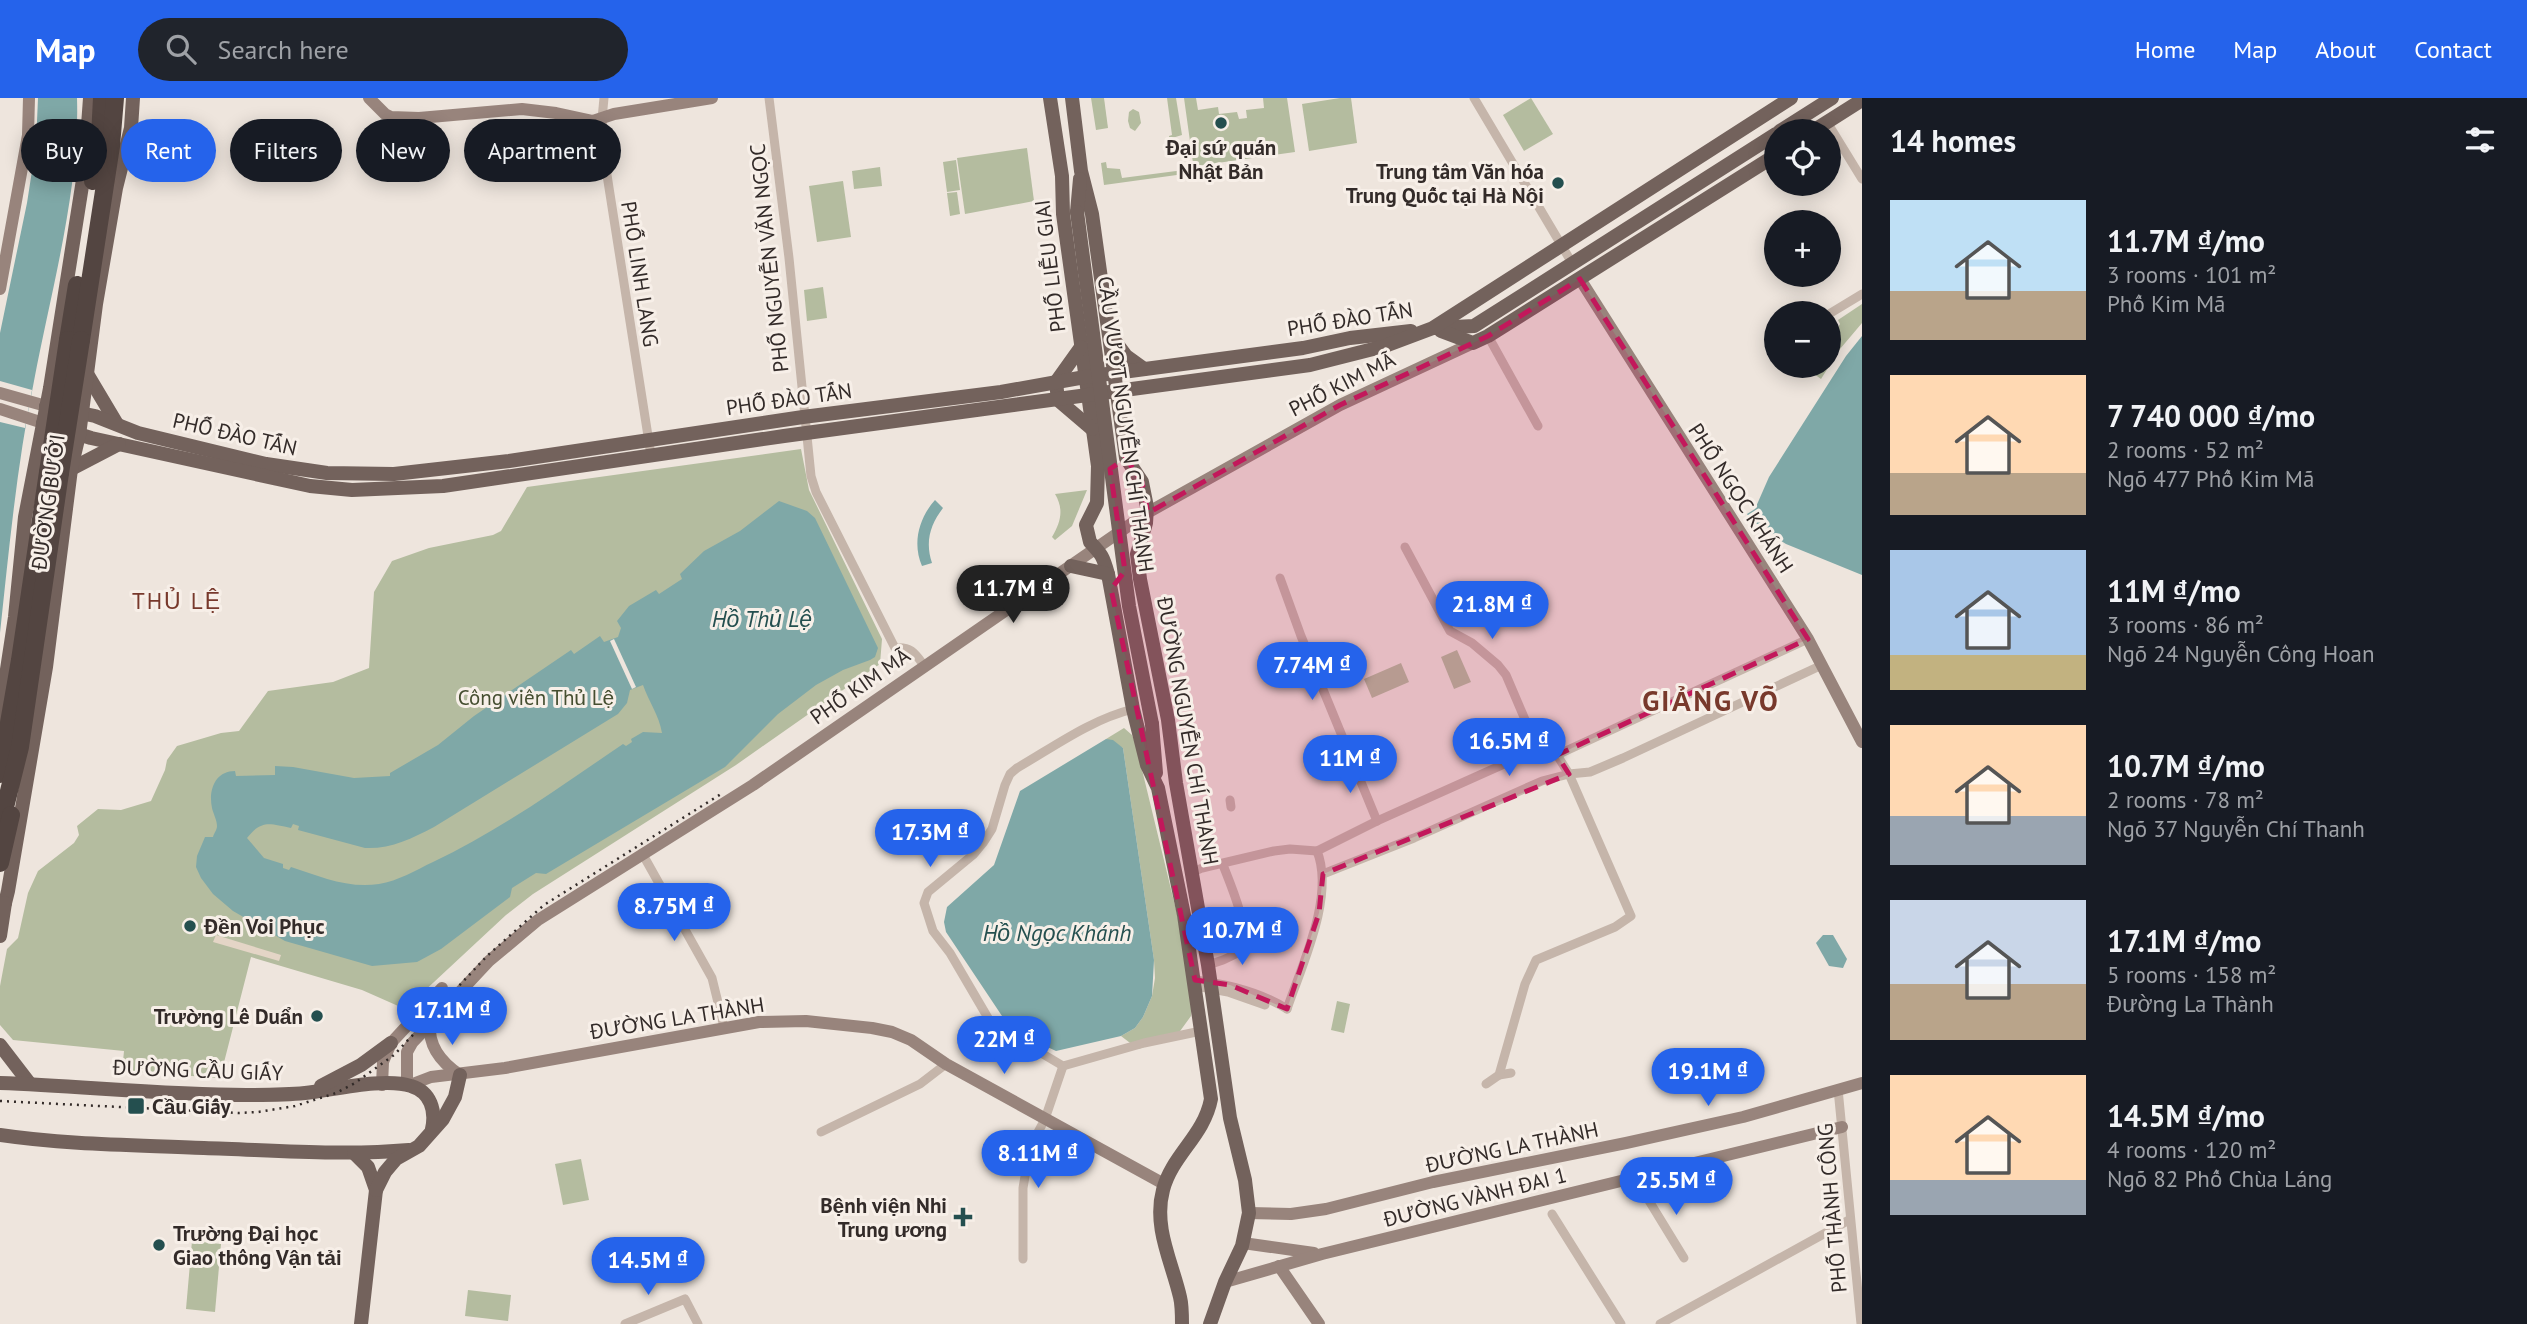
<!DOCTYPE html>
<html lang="en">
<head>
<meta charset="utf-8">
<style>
  body { margin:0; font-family:"PT Sans",sans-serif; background:#20242c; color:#f1f3f6; height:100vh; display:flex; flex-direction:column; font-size:26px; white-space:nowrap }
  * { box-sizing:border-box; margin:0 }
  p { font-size:23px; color:#9ea1a6 }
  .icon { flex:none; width:38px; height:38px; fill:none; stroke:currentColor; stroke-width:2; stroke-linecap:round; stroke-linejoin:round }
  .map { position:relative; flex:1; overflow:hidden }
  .sheet { display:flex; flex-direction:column; background:#171b24; width:665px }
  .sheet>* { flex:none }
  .top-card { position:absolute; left:21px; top:21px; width:665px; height:63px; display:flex; gap:14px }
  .tools { position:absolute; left:1764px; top:21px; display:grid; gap:14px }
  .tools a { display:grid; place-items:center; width:77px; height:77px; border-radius:50%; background:#171b24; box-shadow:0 4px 18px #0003; font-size:35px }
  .price { position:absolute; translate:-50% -60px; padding:0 16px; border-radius:24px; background:#2563eb; color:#fff; font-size:23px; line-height:46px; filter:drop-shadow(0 2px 4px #0008) }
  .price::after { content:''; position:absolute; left:50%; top:42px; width:21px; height:16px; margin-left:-10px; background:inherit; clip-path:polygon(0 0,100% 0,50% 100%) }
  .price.active { background:#222; color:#fff }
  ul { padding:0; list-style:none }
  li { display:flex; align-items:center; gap:21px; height:175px; padding:0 28px }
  li span { display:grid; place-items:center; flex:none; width:196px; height:140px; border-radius:0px; color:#555 }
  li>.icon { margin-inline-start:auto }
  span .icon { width:84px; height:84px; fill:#fffc; stroke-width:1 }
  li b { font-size:30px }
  h2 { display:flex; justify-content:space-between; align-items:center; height:84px; padding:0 28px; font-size:30px }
  .pill { padding:0 24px; border-radius:32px; background:#171b24; box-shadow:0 4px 18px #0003; font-size:24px; line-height:63px }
  .pill.active { background:#2563eb; color:#fff }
  header { display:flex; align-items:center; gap:42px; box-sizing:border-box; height:98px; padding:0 35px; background:#2563eb; color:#fff }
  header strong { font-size:33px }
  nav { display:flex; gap:38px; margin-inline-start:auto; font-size:24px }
  .search { width:490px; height:63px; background:#20242c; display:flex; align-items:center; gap:18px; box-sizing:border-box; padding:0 24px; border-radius:38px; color:#9ea1a6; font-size:26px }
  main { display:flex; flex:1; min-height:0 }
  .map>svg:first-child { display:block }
  .green { fill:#b4bc9f }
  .plaza { fill:#e4d5c6 }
  .water { fill:#7fa8a7; fill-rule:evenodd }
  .pier { fill:#eee5dd }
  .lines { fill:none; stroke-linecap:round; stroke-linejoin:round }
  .street { stroke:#c5b5aa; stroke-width:9 }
  .secondary { stroke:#98847c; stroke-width:12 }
  .primary { stroke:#73625c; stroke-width:14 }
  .highway { stroke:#534541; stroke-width:18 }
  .rail { stroke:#332b29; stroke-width:2.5; stroke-dasharray:2 5; stroke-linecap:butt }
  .primary-bridge { stroke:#73625c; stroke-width:14 }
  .highway-bridge { stroke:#534541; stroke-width:18 }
  .marked { fill:#c2185b; fill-opacity:0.2; stroke:#c2185b; stroke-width:5; stroke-dasharray:14 9; stroke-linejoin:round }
  .poi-dot { fill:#244f4f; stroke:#f7efe8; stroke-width:2.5 }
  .labels { text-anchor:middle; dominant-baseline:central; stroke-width:6; stroke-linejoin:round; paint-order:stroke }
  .poi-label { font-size:21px; font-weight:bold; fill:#332b29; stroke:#f7efe8; text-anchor:end }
  .street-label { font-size:21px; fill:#332b29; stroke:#f7efe8 }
  .park-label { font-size:21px; fill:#454e30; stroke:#f7efe8 }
  .neighbourhood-label { font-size:23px; letter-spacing:2px; fill:#78392c; stroke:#f7efe8 }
  .water-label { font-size:23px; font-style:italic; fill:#244f4f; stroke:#f7efe8 }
  .district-label { font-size:28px; font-weight:bold; letter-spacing:2px; fill:#78392c; stroke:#f7efe8 }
</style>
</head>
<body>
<header>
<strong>Map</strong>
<div class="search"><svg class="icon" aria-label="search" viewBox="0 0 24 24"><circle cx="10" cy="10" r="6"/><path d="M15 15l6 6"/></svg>Search here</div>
<nav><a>Home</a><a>Map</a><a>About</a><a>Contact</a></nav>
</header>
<main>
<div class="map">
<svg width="1862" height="1226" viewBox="0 0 1862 1226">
  <rect width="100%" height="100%" fill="#eee5dd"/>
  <g class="green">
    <path d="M1091 0H1104L1108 30 1096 32Z"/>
    <path d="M1167 0H1176L1182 37 1169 41V38L1172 37Z"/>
    <path d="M1184 0H1196L1198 12 1218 9 1219 16 1237 14 1239 21 1247 20 1246 12 1264 10 1263 0H1287L1295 54 1196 68 1193 65Z"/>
    <path d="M1340 0H1351L1357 45 1309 53 1302 6Z"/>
    <path d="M1531 0 1553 36 1524 53 1503 17Z"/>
    <path d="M1133 11 1139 14 1141 25 1135 33 1130 30 1128 23 1129 14Z"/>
    <path d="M1027 50 1034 103 965 116 957 60Z"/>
    <path d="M956 62 960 92 947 94 943 64Z"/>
    <path d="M1106 64 1107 70 1120 71 1122 80 1184 72V76L1104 87 1101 65Z"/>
    <path d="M880 69 882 88 854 91 852 73Z"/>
    <path d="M843 83 851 139 817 144 809 88Z"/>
    <path d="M957 94 960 116 950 118 947 95Z"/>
    <path d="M823 189 827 220 807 223 804 192Z"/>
    <path d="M1862 206V225L1840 251 1821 281 1810 273 1813 268H1829V244L1840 226 1838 222Z"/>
    <path d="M801 351 809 392 882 541 880 566 736 667 533 796 506 817 405 911 362 892 251 859 220 980 122 973 124 953 13 942 0 927V888L7 851 18 840 28 795 38 773 74 745 79 737 77 728 98 711 121 712 151 703 165 672 167 662 177 648 221 635 239 633 268 593 333 584 369 570 374 494 392 463 429 450 493 437 501 433 527 389Z"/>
    <path d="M1087 392 1072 428 1055 442 1052 439C1061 424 1064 411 1055 396Z"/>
    <path d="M1457 552 1471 584 1454 591 1441 559Z"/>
    <path d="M1401 565 1409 584 1372 600 1364 581Z"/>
    <path d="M1124 630 1132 637 1136 647 1178 820 1192 904 1191 918 1175 940 1138 951 1121 938 1135 930 1143 919 1152 898 1155 880 1154 862 1123 650 1106 641Z"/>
    <path d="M1337 903 1350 906 1344 935 1331 932Z"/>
    <path d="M581 1061 589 1102 563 1107 555 1066Z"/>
    <path d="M192 1143 221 1146 215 1214 186 1211Z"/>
    <path d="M468 1192 511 1197 508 1223 465 1218Z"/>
  </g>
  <path class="plaza" d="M216 837 281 857 279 863 213 844Z"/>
  <g class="water">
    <path d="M38 0H77C80 91 51 193 34 283 17 366 9 451 0 535V235L27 105 36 47Z"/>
    <path d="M1862 238V477L1786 446 1775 439 1765 426H1754L1747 416 1755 411 1769 379 1846 258Z"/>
    <path d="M935 402 943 410C930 427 925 444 932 465L922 468C912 445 919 420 935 402Z"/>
    <path d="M779 403 807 413 815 420 878 550 875 559 870 562 843 572 816 587 778 616 725 669 546 776 536 775 512 790 510 799 441 851 417 864 372 868 285 843 233 813 213 796 201 780 196 769 197 758 205 739H213C214 735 217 732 217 728 217 722 213 715 212 710 208 691 216 673 235 673L236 678 275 677V668L293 669 354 680 390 678V675L438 647 474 618 571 552 574 556 600 538 604 544 618 539 621 530 617 523 629 508 656 492 659 496 682 481 680 476 704 453 740 433ZM643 587C649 604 659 617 662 635L643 634 631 641 632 644 626 648 623 646C561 688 501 732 433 764 416 772 398 783 379 786 348 791 319 778 291 769L289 772 283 770V766L264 760 247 740C261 722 269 725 291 730L293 726 299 728 298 732 365 750C391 751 411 741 434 729L618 616 627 605 630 592Z"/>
    <path d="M1106 641 1113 642 1123 650 1154 862 1152 898 1143 919 1135 930 1121 938 1056 953 1017 935 1010 930 946 834 944 824 947 809 994 767 1020 693Z"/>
    <path d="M1823 837H1833L1847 861 1843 870 1829 868 1816 845Z"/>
  </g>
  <g class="pier">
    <path d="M0 283 32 292 25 330 0 324Z"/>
    <path d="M614 541 636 589 632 591 610 543Z"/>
  </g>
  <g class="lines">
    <g class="street">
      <path d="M604 0 602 21 607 77 651 357"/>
      <path d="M769 0 789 160 811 378 816 394 895 550C912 548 916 557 925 569"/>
      <path d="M1474 0 1572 165"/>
      <path d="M1827 24 1862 81"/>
      <path d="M1829 216 1862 196"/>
      <path d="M1488 238 1538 328"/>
      <path d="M1405 449 1450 533 1472 545 1498 567 1506 577 1541 659"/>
      <path d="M1280 480 1301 538 1377 723"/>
      <path d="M1133 611C1090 622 1055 648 1017 670L1010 676 1005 687 992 731 983 745 974 756 928 794 924 805 933 833 950 855 991 925 1063 968 1144 945 1201 933"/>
      <path d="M1230 702 1231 709"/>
      <path d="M642 755 712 880 724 929"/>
      <path d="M1191 775 1202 770 1274 753 1290 751 1317 753 1377 723 1522 658C1534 654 1545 660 1557 657L1808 541"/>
      <path d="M1323 776 1414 740 1542 683 1569 676 1557 657"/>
      <path d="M1208 867 1223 862 1244 852C1248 827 1232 790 1223 767"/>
      <path d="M1195 882C1227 886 1260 894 1287 911"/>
      <path d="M1196 888 1228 894 1265 907"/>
      <path d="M1287 911C1302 867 1335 798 1317 753"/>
      <path d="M1499 977 1511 975"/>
      <path d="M1486 986 1499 977 1525 886 1536 862 1615 829 1631 818 1569 676 1590 674 1623 660 1822 567"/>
      <path d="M1838 991 1861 1226"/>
      <path d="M821 1034 920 986 946 966"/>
      <path d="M1643 1093 1684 1160"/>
      <path d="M1552 1116 1621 1226"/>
      <path d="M1023 1161V1090L1030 1049 1045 1021 1063 968"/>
      <path d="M625 1226 685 1201 698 1226"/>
      <path d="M1660 1226 1849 1122"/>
    </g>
    <g class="secondary">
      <path d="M369 0 385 16 391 19 419 20 522 11 556 15 593 23 614 16 712 0"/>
      <path d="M1580 181 1808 541 1862 644"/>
      <path d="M0 191 28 37 29 0"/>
      <path d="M0 295 46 308"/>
      <path d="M0 311 43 325"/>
      <path d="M430 926C428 949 442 965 460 977"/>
      <path d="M382 987 383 964 391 945 442 890"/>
      <path d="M407 987V954L412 945 489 863 538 822 753 687 1147 415 1340 307 1473 245"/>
      <path d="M410 987 431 979 505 970 759 924 806 923 872 930 892 934 911 942 946 966 1164 1086"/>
      <path d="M1249 1115 1291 1116 1326 1111 1433 1084 1626 1045 1743 1019 1862 985"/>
      <path d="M1243 1145 1314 1155"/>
      <path d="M1279 1168 1319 1226"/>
      <path d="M1225 1184 1322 1156 1842 1029"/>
    </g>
    <g class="primary">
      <path d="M1050 0 1062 78 1063 116 1098 368 1097 405 1086 427 1090 444C1102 457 1103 458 1108 476L1133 611 1147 667 1158 690 1184 817 1211 1001C1204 1038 1172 1057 1163 1092 1153 1129 1172 1164 1180 1199 1182 1207 1182 1217 1182 1226"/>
      <path d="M1072 0 1081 73 1092 116 1126 360 1142 384 1147 409 1146 425 1137 456 1140 481 1168 622 1176 685 1208 867 1230 1020 1245 1082 1249 1115 1242 1148 1225 1184 1210 1226"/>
      <path d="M1780 33 1832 0"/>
      <path d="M1813 33 1862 2"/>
      <path d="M1077 114 1080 81"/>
      <path d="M1435 230 1474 228 1776 36"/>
      <path d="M1441 233 1473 245 1488 238 1776 57"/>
      <path d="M1111 238 1126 258 1144 271"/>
      <path d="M1081 249 1056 284 1058 302 1092 331"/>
      <path d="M86 274 117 326"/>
      <path d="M46 308 95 318 138 335 266 366 327 375 394 376 509 363 803 319 1001 294 1085 279 1303 250 1350 240 1411 233"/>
      <path d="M43 325 91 340 310 388 352 392 443 388 784 338 1310 267 1385 248 1433 230 1791 0"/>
      <path d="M71 371 119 346"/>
      <path d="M1071 468 1108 476"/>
      <path d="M0 617 15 519 25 419 50 290 85 69 90 0"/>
      <path d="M1152 626 1156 675"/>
      <path d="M0 812 5 805 8 793 46 569 71 371 79 337 96 206 116 90 131 30 133 0"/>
      <path d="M0 838 5 805"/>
      <path d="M0 947 30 986"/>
      <path d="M0 985C82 988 164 997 246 997 265 997 285 997 305 995 333 992 385 979 411 988 431 994 436 1013 432 1031"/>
      <path d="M321 988 361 967 391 945"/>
      <path d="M0 1037C67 1047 137 1047 204 1050 272 1052 341 1058 409 1052"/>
      <path d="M354 1055 368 1069 376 1092 361 1226"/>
      <path d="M376 1092 385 1074 396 1061 419 1048 443 1021 455 999 460 977"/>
    </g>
    <g class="highway">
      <path d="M93 83 100 39 102 0"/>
      <path d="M68 242 77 187"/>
      <path d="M81 242 111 48 115 0"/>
      <path d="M0 676 20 562 48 374"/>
      <path d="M0 729 20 649 60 375"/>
      <path d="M0 765 11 717"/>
    </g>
    <path class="rail" d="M0 1003 239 1015 258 1014 295 1008 336 995 355 985 394 957 487 858 544 807 721 696"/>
    <path class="primary-bridge" d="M1077 114 1129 508 1152 626"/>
    <g class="highway-bridge">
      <path d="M48 374 68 242"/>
      <path d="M60 375 81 242"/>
    </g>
  </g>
  <path class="marked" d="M1580 181 1808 541 1557 657 1569 676 1323 776 1319 815 1287 911 1230 887 1195 882 1111 491 1125 473 1110 371 1126 360 1142 384 1148 415 1340 307 1488 238Z"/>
  <g class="poi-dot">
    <circle cx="1221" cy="25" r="7"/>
    <circle cx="1558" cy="85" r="7"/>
    <circle cx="190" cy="828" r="7"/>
    <circle cx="317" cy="918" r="7"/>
    <rect x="127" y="999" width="18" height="18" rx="3.5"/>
    <path d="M959.5 1108.5h7v7h7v7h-7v7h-7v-7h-7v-7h7z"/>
    <circle cx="159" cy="1147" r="7"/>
  </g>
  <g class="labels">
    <g class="poi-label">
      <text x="1221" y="49" text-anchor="middle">Đại sứ quán<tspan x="1221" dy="24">Nhật Bản</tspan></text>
      <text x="1544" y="73">Trung tâm Văn hóa<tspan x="1544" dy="24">Trung Quốc tại Hà Nội</tspan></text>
      <text x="204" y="828" text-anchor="start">Đền Voi Phục</text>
      <text x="303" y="918">Trường Lê Duẩn</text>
      <text x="152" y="1008" text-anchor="start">Cầu Giấy</text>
      <text x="947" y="1107">Bệnh viện Nhi<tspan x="947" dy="24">Trung ương</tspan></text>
      <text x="173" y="1135" text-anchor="start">Trường Đại học<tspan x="173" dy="24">Giao thông Vận tải</tspan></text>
    </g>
    <g class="street-label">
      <text transform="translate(769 160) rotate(-96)">PHỐ NGUYỄN VĂN NGỌC</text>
      <text transform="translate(1050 168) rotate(-97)">PHỐ LIỄU GIAI</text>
      <text transform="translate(640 176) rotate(81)">PHỐ LINH LANG</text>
      <text transform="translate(1350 221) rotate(-9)">PHỐ ĐÀO TẤN</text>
      <text transform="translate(1342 286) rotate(-27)">PHỐ KIM MÃ</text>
      <text transform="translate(789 301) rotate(-8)">PHỐ ĐÀO TẤN</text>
      <text transform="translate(1126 326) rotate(82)">CẦU VƯỢT NGUYỄN CHÍ THANH</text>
      <text transform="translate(235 336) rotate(13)">PHỐ ĐÀO TẤN</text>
      <text transform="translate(1741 400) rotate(57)">PHỐ NGỌC KHÁNH</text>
      <text transform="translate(48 404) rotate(-82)">ĐƯỜNG BƯỞI</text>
      <text transform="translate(860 588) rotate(-35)">PHỐ KIM MÃ</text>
      <text transform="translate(1188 633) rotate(80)">ĐƯỜNG NGUYỄN CHÍ THANH</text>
      <text transform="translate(677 920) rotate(-9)">ĐƯỜNG LA THÀNH</text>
      <text transform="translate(198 972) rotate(2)">ĐƯỜNG CẦU GIẤY</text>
      <text transform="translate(1512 1049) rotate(-12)">ĐƯỜNG LA THÀNH</text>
      <text transform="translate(1475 1099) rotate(-14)">ĐƯỜNG VÀNH ĐAI 1</text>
      <text transform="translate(1832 1110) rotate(-95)">PHỐ THÀNH CÔNG</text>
    </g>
    <g class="park-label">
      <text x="536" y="599">Công viên Thủ Lệ</text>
    </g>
    <g class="neighbourhood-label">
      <text x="177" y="502">THỦ LỆ</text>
    </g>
    <g class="water-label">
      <text x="762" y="520">Hồ Thủ Lệ</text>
      <text x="1057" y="834">Hồ Ngọc Khánh</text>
    </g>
    <g class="district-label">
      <text x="1711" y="602">GIẢNG VÕ</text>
    </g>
  </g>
</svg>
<div class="tools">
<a><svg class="icon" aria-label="locate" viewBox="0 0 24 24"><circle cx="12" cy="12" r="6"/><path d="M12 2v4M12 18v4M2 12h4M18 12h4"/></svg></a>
<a>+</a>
<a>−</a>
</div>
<b class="price active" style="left:1013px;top:527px">11.7M ₫</b>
<b class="price" style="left:1492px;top:543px">21.8M ₫</b>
<b class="price" style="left:1312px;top:604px">7.74M ₫</b>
<b class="price" style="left:1509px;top:680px">16.5M ₫</b>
<b class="price" style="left:1350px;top:697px">11M ₫</b>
<b class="price" style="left:930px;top:771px">17.3M ₫</b>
<b class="price" style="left:674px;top:845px">8.75M ₫</b>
<b class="price" style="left:1242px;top:869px">10.7M ₫</b>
<b class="price" style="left:452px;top:949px">17.1M ₫</b>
<b class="price" style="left:1004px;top:978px">22M ₫</b>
<b class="price" style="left:1708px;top:1010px">19.1M ₫</b>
<b class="price" style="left:1038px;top:1092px">8.11M ₫</b>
<b class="price" style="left:1676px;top:1119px">25.5M ₫</b>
<b class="price" style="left:648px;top:1199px">14.5M ₫</b>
<div class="top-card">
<a class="pill">Buy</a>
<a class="pill active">Rent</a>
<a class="pill">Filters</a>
<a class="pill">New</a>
<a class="pill">Apartment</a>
</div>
</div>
<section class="sheet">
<h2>14 homes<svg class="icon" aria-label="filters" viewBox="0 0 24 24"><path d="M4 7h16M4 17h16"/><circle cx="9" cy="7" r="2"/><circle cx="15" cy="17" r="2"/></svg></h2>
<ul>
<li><span style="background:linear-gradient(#bfe0f5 65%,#b9a48a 0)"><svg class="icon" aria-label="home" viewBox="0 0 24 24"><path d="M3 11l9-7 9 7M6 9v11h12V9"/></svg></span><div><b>11.7M ₫/mo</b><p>3 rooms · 101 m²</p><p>Phố Kim Mã</p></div></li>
<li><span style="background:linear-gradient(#ffd9b3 70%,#b9a48a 0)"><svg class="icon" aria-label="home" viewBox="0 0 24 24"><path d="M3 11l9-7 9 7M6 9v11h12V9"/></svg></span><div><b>7 740 000 ₫/mo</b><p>2 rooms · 52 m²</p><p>Ngõ 477 Phố Kim Mã</p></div></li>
<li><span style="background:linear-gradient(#a9c7e8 75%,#c2b280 0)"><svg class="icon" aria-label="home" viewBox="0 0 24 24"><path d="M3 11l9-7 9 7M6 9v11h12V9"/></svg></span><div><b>11M ₫/mo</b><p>3 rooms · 86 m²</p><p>Ngõ 24 Nguyễn Công Hoan</p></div></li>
<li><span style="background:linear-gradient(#ffd9b3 65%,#9aa5b1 0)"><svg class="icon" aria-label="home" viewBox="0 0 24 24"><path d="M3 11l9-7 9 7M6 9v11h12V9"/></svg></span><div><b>10.7M ₫/mo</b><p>2 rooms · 78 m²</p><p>Ngõ 37 Nguyễn Chí Thanh</p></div></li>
<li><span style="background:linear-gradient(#c9d6e8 60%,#b9a48a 0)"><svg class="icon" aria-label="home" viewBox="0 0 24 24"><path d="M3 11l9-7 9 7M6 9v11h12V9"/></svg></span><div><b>17.1M ₫/mo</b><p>5 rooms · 158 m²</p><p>Đường La Thành</p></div></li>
<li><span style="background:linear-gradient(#ffd9b3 75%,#9aa5b1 0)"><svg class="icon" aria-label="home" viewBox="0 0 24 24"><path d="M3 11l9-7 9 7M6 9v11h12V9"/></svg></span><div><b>14.5M ₫/mo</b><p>4 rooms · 120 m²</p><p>Ngõ 82 Phố Chùa Láng</p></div></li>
</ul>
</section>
</main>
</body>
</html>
